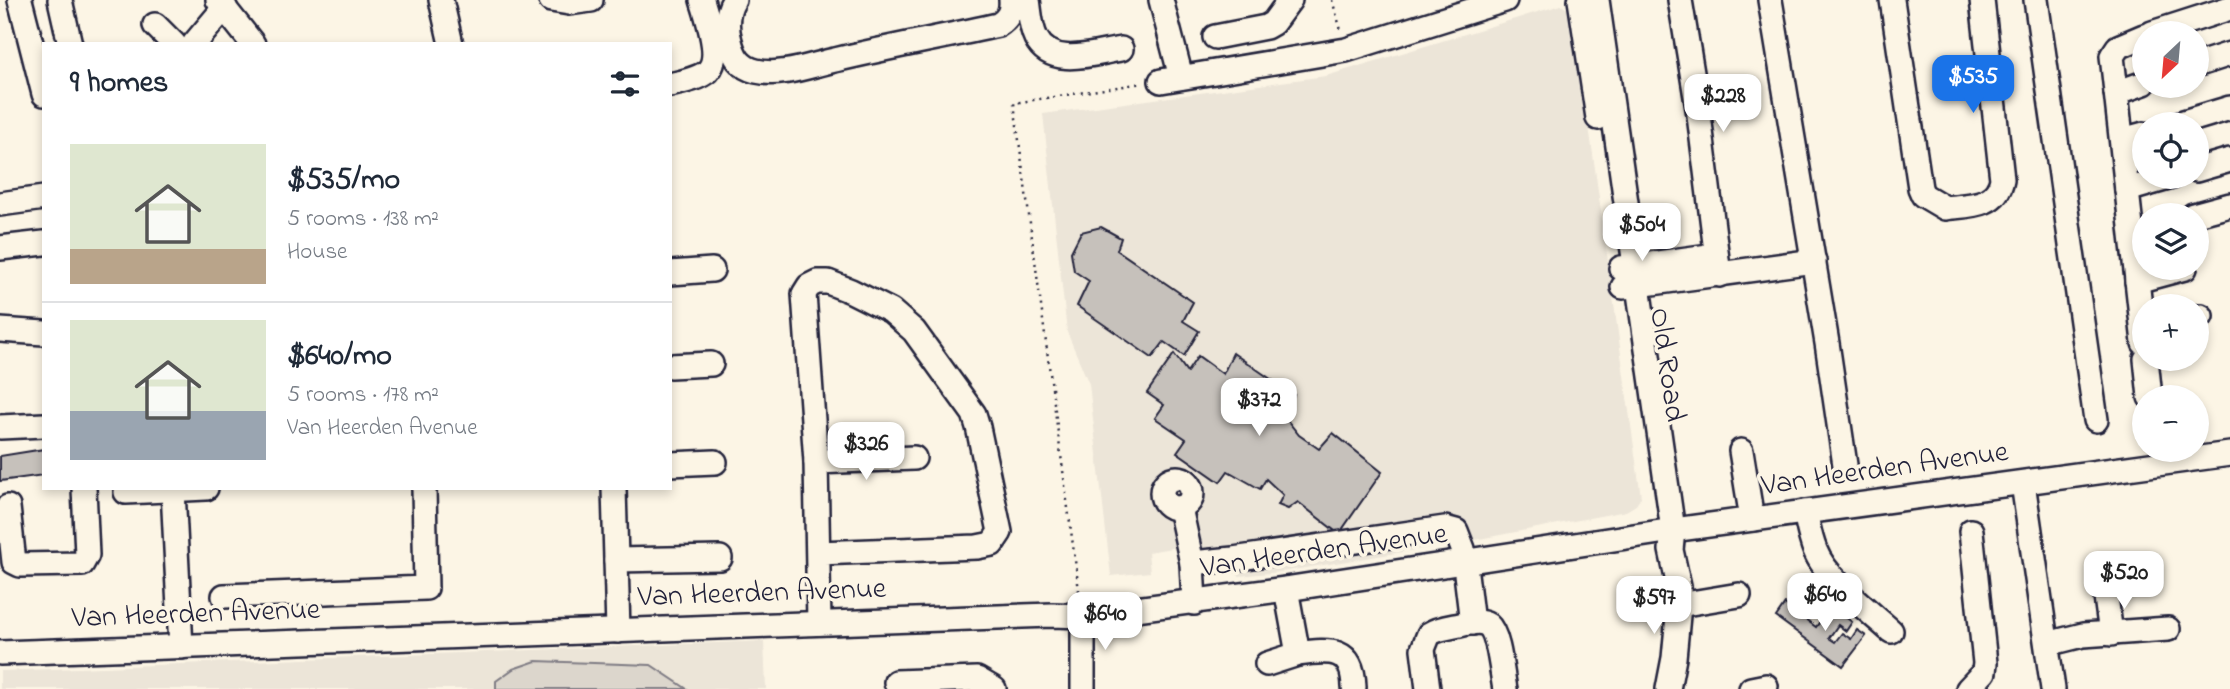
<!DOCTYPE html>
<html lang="en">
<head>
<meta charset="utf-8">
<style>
  body { margin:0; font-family:"Indie Flower",sans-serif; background:#f2f2f3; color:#1f2937; height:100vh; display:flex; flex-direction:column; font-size:26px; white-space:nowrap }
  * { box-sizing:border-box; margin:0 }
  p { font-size:23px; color:#747a83 }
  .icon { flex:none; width:38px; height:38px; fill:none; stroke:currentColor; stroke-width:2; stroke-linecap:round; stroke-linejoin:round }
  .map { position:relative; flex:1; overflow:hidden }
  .sheet { position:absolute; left:42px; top:42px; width:630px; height:448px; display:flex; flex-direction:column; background:#fff; border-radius:0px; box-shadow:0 4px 10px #0003 }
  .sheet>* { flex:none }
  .needle { width:46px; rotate:206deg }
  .tools { position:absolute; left:2132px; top:21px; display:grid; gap:14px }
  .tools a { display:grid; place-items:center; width:77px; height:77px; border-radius:50%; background:#fff; box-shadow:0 4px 10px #0003; font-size:35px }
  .price { position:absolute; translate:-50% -60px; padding:0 16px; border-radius:14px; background:#fff; color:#222; font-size:23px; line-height:46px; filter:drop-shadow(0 2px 4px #0008) }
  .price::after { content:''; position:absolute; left:50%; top:42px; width:21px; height:16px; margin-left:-10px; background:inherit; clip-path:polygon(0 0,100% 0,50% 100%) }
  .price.active { background:#1a73e8; color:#fff }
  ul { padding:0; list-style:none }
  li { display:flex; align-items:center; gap:21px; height:175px; padding:0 28px }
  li+li { border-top:2px solid #e0e1e3 }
  li span { display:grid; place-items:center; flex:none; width:196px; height:140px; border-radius:0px; color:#555 }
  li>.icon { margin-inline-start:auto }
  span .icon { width:84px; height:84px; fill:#fffc; stroke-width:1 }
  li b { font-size:30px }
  h2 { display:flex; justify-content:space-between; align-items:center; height:84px; padding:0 28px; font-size:30px }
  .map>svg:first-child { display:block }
  .built { fill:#ece5d8 }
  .green { fill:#dcd6cc; stroke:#7f7c84; stroke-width:2 }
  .building { fill:#c6c1bb; stroke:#22223b; stroke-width:2 }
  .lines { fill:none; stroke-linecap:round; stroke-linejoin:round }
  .minor-casing { stroke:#22223b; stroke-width:28 }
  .path { stroke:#22223b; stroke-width:2.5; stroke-dasharray:2 5; stroke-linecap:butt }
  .minor { stroke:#fcf5e5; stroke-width:23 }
  .labels { text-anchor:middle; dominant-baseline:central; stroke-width:7; stroke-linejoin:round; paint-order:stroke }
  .street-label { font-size:30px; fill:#22223b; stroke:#fcf5e5 }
</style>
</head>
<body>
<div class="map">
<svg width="2230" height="689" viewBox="0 0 2230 689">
  <rect width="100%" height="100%" fill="#fcf5e5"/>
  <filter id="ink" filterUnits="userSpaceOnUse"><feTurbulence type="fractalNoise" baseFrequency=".0143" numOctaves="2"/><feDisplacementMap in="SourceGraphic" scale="14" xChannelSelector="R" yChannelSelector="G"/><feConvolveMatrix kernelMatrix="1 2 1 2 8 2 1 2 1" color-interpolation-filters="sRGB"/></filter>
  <g filter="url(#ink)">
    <g class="built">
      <path d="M1561 5 1573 12 1641 497 1636 505 1626 511 1469 541 1281 572 1239 576 1228 568 1184 546 1148 552 1150 572 1111 576 1089 384 1067 332 1043 114 1326 76Z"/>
      <path d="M764 641 766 689H0V671Z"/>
    </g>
    <path class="green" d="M536 661 651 665 687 689H496V681L513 669Z"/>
    <g class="building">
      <path d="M1101 227 1121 238 1117 250 1193 302 1183 321 1199 331 1184 356 1164 342 1152 358 1077 306 1089 281 1074 271 1071 252 1081 232Z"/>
      <path d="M1233 353 1294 395 1283 415 1299 435 1319 449 1333 433 1382 472 1339 534 1298 502 1288 509 1278 505 1283 495 1266 479 1260 489 1228 471 1220 482 1177 452 1186 439 1155 418 1164 405 1147 393 1174 354 1187 372 1198 356 1223 374Z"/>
      <path d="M44 449V475L0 481V456Z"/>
      <path d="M1785 604 1816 627 1831 606 1852 622 1846 631 1838 625 1829 638 1835 642 1842 633 1851 639 1857 630 1866 636 1843 666 1776 617Z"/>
    </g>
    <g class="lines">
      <g class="minor-casing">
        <g id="minor">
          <path d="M20 0 44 94"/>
          <path d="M60 0 70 44"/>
          <path d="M218 0 253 44"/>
          <path d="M441 0 451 44"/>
          <path d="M551 0 569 3 591 0"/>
          <path d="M734 0C726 13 726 27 730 41 734 57 740 67 756 71 782 77 811 65 835 60 889 47 944 37 998 25 1008 19 1012 12 1011 0"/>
          <path d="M1028 0C1030 12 1030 26 1036 38 1051 69 1095 53 1121 49"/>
          <path d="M1161 0 1181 77"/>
          <path d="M1580 0 1598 118"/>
          <path d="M1597 0 1673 530 1671 550 1679 587V605L1674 658 1668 689"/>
          <path d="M1680 0 1699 115 1719 275"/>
          <path d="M1770 0 1827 343 1845 465"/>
          <path d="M1892 0 1920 188 1923 195 1945 208C1969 205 1997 207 2002 179L1982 0"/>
          <path d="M2036 0 2096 420"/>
          <path d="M155 25 174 44"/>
          <path d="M2152 33 2230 8"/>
          <path d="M2144 36 2118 47 2112 56 2144 343"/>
          <path d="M1215 37 1266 27 1273 23 1290 0"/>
          <path d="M194 44 225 7"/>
          <path d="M2196 65 2230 54"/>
          <path d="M1161 81 1346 50 1505 0"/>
          <path d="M670 85C681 82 699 79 708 71 722 57 707 17 702 0"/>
          <path d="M2116 93 2144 83"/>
          <path d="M2177 124 2230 108"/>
          <path d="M2122 140 2144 134"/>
          <path d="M2196 170 2230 160"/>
          <path d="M2127 190 2172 177"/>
          <path d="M0 204 44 198"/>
          <path d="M2193 215 2230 205"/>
          <path d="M0 248 44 243"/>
          <path d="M1621 268 1716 255"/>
          <path d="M670 273 712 270"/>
          <path d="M2137 281 2185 268"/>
          <path d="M1623 287 1814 261"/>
          <path d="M2196 317 2201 316"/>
          <path d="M0 330 44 333"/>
          <path d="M2146 359 2150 397"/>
          <path d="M670 366 711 364"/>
          <path d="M0 427 44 425"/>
          <path d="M1741 451 1752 519"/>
          <path d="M816 462 914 458"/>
          <path d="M670 464 715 462"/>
          <circle cx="1177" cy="493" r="15"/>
          <path d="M2023 483 2053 689"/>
          <path d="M614 488 618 631"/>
          <path d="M173 490 181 647"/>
          <path d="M126 492 206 488"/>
          <path d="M8 507 14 562 20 565 82 564 87 555 84 488"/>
          <path d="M1180 508 1192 563"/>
          <path d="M1805 512C1808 525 1810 538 1815 550 1826 579 1868 610 1891 631"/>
          <path d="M818 553 977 547 992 544 1000 532 978 427 974 414 914 331 891 311 851 291 828 282H817L809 286 804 294 816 462 819 623"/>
          <path d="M616 560 720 558"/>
          <path d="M2104 582 2111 634"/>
          <path d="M224 596 426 588 424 488"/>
          <path d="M1194 603 1192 563 1233 559 1445 528 1456 531 1463 549 1472 623"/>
          <path d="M1679 605 1739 595"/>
          <path d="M1083 616V689"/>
          <path d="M2047 644 2083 635 2168 629"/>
          <path d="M0 653 1052 615 1083 616 1286 589 1673 530 2230 454"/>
          <path d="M1298 654C1331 649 1353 648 1354 687"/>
          <path d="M1267 664 1298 654 1286 589"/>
          <path d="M896 682 977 679 994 689"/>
          <path d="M1428 689 1423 649 1429 634C1438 628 1450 627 1460 625 1468 623 1480 620 1488 625 1499 634 1502 675 1505 689"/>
          <path d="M1751 689 1766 686"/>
          <path d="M1968 689 1984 672 1985 663 1971 531"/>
        </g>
      </g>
      <g class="path">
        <path d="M1332 0 1341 30"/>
        <path d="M1080 598 1014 103 1143 83"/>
      </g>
      <use href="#minor" class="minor"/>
    </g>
  </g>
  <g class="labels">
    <g class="street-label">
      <text transform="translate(1666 365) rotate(82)">Old Road</text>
      <text transform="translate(1885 470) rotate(-8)">Van Heerden Avenue</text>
      <text transform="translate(1324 552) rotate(-8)">Van Heerden Avenue</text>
      <text transform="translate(762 594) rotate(-2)">Van Heerden Avenue</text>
      <text transform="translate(196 615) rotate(-2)">Van Heerden Avenue</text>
    </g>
  </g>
</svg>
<div class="tools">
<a><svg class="needle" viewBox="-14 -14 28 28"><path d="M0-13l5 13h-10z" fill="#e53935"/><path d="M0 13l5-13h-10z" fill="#747a83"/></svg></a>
<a><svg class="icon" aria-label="locate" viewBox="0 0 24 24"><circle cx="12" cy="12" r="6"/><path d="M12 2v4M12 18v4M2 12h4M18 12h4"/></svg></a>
<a><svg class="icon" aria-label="layers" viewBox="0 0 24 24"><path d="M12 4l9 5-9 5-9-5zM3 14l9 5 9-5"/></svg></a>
<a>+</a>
<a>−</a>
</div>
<b class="price active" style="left:1973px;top:115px">$535</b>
<b class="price" style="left:1723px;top:134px">$228</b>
<b class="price" style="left:1642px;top:263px">$504</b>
<b class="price" style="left:1259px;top:438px">$372</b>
<b class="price" style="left:866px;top:482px">$326</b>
<b class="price" style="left:2124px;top:611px">$520</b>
<b class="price" style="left:1825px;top:633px">$640</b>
<b class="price" style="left:1654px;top:636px">$597</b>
<b class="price" style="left:1105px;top:652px">$640</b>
<section class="sheet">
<h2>9 homes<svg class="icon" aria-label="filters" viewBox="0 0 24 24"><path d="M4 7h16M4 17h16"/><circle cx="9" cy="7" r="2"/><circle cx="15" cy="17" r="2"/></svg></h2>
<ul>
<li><span style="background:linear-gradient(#dfe7d0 75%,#b9a48a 0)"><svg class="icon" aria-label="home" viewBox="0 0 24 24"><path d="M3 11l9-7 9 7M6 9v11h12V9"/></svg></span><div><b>$535/mo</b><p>5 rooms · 138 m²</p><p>House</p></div></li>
<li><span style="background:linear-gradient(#dfe7d0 65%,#9aa5b1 0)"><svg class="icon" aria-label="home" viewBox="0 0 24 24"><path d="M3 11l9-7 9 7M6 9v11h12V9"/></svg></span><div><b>$640/mo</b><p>5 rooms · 178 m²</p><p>Van Heerden Avenue</p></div></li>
</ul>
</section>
</div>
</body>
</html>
